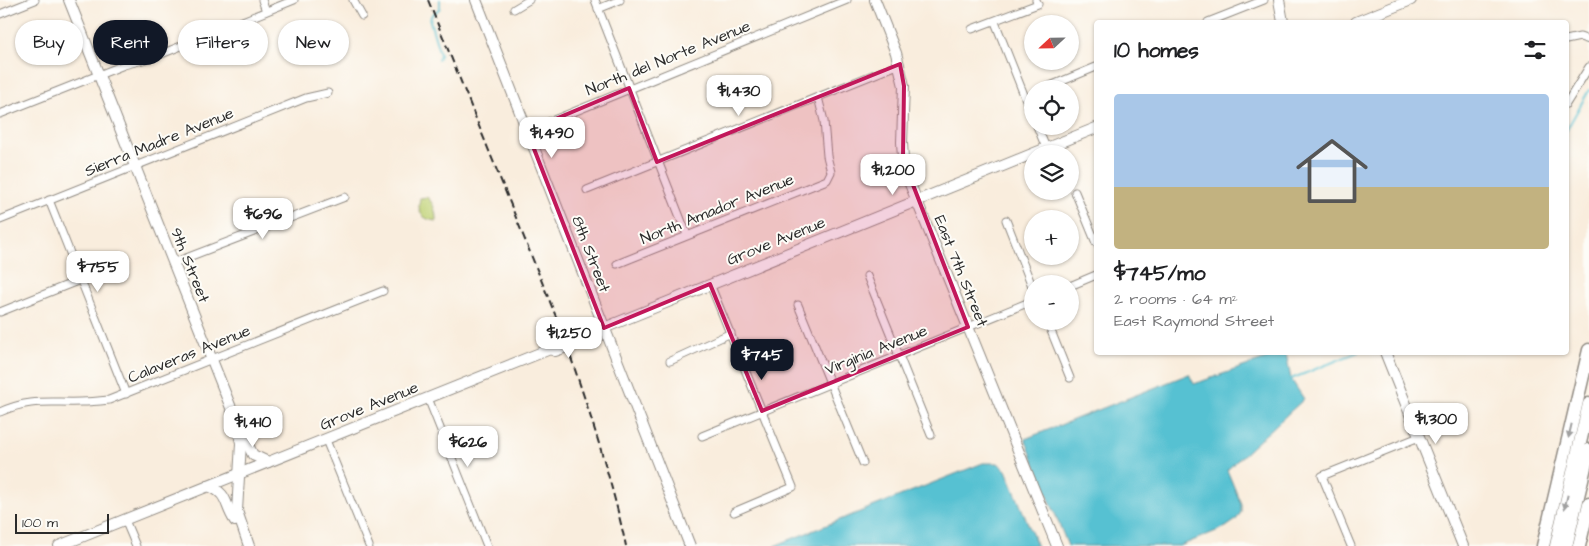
<!DOCTYPE html>
<html lang="en">
<head>
<meta charset="utf-8">
<style>
  body { margin:0; font-family:"Architects Daughter",sans-serif; background:#f6f6f6; color:#202124; height:100vh; display:flex; flex-direction:column; font-size:19px; white-space:nowrap }
  * { box-sizing:border-box; margin:0 }
  p { font-size:16px; color:#757577 }
  .icon { flex:none; width:28px; height:28px; fill:none; stroke:currentColor; stroke-width:2; stroke-linecap:round; stroke-linejoin:round }
  .map { position:relative; flex:1; overflow:hidden }
  .panel { position:absolute; left:1094px; top:20px; width:475px; height:335px; display:flex; flex-direction:column; background:#fff; border-radius:5px; box-shadow:0 1px 4px #0004 }
  .panel>* { flex:none }
  .top-card { position:absolute; left:15px; top:20px; width:475px; height:45px; display:flex; gap:10px }
  .needle { width:32px; rotate:248deg }
  .buttons { position:absolute; left:1024px; top:15px; display:grid; gap:10px }
  .buttons a { display:grid; place-items:center; width:55px; height:55px; border-radius:50%; background:#fff; box-shadow:0 1px 4px #0004; font-size:25px }
  .scale { position:absolute; left:15px; bottom:12px; width:94px; box-sizing:border-box; padding-left:5px; border:2px solid #2b2b2b; border-top:0; font-size:14px; line-height:18px; white-space:nowrap; color:#2b2b2b; -webkit-text-stroke:4px #fdfcf7; paint-order:stroke }
  .price { position:absolute; translate:-50% -42px; padding:0 11px; border-radius:10px; background:#fff; color:#222; font-size:16px; line-height:32px; filter:drop-shadow(0 1px 2px #0008) }
  .price::after { content:''; position:absolute; left:50%; top:30px; width:15px; height:11px; margin-left:-8px; background:inherit; clip-path:polygon(0 0,100% 0,50% 100%) }
  .price.current { background:#111827; color:#fff }
  ul { padding:0; list-style:none }
  li { display:grid; align-content:center; gap:10px; height:265px; padding:0 20px }
  li+li { border-top:1px solid #e0e0e0 }
  li span { display:grid; place-items:center; height:155px; border-radius:5px; color:#555 }
  li>.icon { margin-inline-start:auto }
  span .icon { width:90px; height:90px; fill:#fffc; stroke-width:1 }
  li b { font-size:21px }
  h2 { display:flex; justify-content:space-between; align-items:center; height:60px; padding:0 20px; font-size:21px }
  .pill { padding:0 18px; border-radius:22px; background:#fff; box-shadow:0 1px 4px #0004; font-size:18px; line-height:45px }
  .pill.current { background:#111827; color:#fff }
  .map>svg:first-child { display:block }
  .green { fill:#c0d275; stroke:#767e50 }
  .water { fill:#57c1d2; stroke:#41767e }
  .lines { fill:none; stroke-linecap:round; stroke-linejoin:round }
  .stream { stroke:#57c1d2; stroke-width:2 }
  .street-casing { stroke:#928c84; stroke-width:9 }
  .secondary-casing { stroke:#928c84; stroke-width:12 }
  .highway-casing { stroke:#928c84; stroke-width:15 }
  .street { stroke:#fff; stroke-width:7 }
  .secondary { stroke:#fff; stroke-width:10 }
  .highway { stroke:#fff; stroke-width:12 }
  .rail { stroke:#2b2b2b; stroke-width:2; stroke-dasharray:8 4; stroke-linecap:butt }
  .oneway { fill:#a0a0a0 }
  .marked { fill:#c2185b; fill-opacity:0.2; stroke:#c2185b; stroke-width:4; stroke-linejoin:round }
  .labels { text-anchor:middle; dominant-baseline:central; stroke-width:4; stroke-linejoin:round; paint-order:stroke }
  .street-label { font-size:16px; fill:#2b2b2b; stroke:#fdfcf7 }
</style>
</head>
<body>
<div class="map">
<svg width="1589" height="546" viewBox="0 0 1589 546">
  <rect width="100%" height="100%" fill="#fdfcf7"/>
  <filter id="ink" filterUnits="userSpaceOnUse"><feTurbulence type="fractalNoise" baseFrequency=".02" numOctaves="2"/><feDisplacementMap in="SourceGraphic" scale="10" xChannelSelector="R" yChannelSelector="G"/><feConvolveMatrix kernelMatrix="1 2 1 2 8 2 1 2 1" color-interpolation-filters="sRGB"/></filter>
  <filter id="wash" filterUnits="userSpaceOnUse"><feTurbulence type="fractalNoise" baseFrequency=".0096" numOctaves="4" result="noise"/><feDisplacementMap in="SourceGraphic" scale="20" xChannelSelector="R" yChannelSelector="G"/><feGaussianBlur stdDeviation="1.12" result="paint"/><feColorMatrix in="noise" values="0 0 0 0 0 0 0 0 0 0 0 0 0 0 0 0 0 1.4 0 .05"/><feComposite in="paint" operator="in"/></filter>
  <g filter="url(#wash)">
    <rect width="100%" height="100%" fill="#f9eddd"/>
    <path class="green" d="M427 197C434 204 436 211 436 221 421 219 417 212 420 198Z"/>
    <g class="water">
      <path d="M1283 353H1286L1291 379 1304 399 1227 470 1241 504V512L1236 520 1226 527 1180 546H1068L1025 439 1189 374 1194 384Z"/>
      <path d="M983 463H998L1006 470 1037 546H774Z"/>
    </g>
    <g class="lines">
      <g class="stream">
        <path d="M438 60 440 55 430 21 431 16 440 8V0"/>
        <path d="M1566 131 1589 90"/>
        <path d="M1291 379 1358 352"/>
      </g>
    </g>
  </g>
  <g filter="url(#ink)">
    <g class="lines">
      <g class="street-casing">
        <g id="street">
          <path d="M262 0 266 11"/>
          <path d="M353 0 362 16"/>
          <path d="M595 0 687 235"/>
          <path d="M514 9 529 0"/>
          <path d="M598 9 620 0"/>
          <path d="M0 14 35 0"/>
          <path d="M995 22 1032 115"/>
          <path d="M1208 22 1264 0"/>
          <path d="M972 29 1038 4 1036 0"/>
          <path d="M1566 40 1580 37 1589 40"/>
          <path d="M1043 89 1096 67"/>
          <path d="M1566 104 1589 67"/>
          <path d="M0 114 124 65 154 57 294 0"/>
          <path d="M1037 126 1046 148"/>
          <path d="M527 131 847 0"/>
          <path d="M587 190 900 64"/>
          <path d="M1075 192 1096 243"/>
          <path d="M49 200 126 394"/>
          <path d="M0 220 306 98 328 93"/>
          <path d="M1006 220 1032 286"/>
          <path d="M173 263 345 197"/>
          <path d="M617 264 827 180 831 172 827 156 824 121 818 97"/>
          <path d="M867 276 931 435"/>
          <path d="M710 284 793 487 734 512"/>
          <path d="M1070 286 1096 275"/>
          <path d="M798 305 863 463"/>
          <path d="M0 312 80 280"/>
          <path d="M1047 321 1070 378"/>
          <path d="M670 361 731 333"/>
          <path d="M428 398 487 546"/>
          <path d="M0 412C30 398 50 403 81 402 91 402 100 401 109 400L383 291"/>
          <path d="M702 436 1032 301"/>
          <path d="M326 440 369 546"/>
          <path d="M125 520 136 546"/>
          <path d="M1351 546 1322 476 1419 437"/>
        </g>
      </g>
      <g class="secondary-casing">
        <g id="secondary">
          <path d="M69 0 237 423 241 443 237 511 249 546"/>
          <path d="M476 0 690 546"/>
          <path d="M875 0 896 53 904 86 902 142 903 159 908 179 1057 546"/>
          <path d="M1279 0 1283 22"/>
          <path d="M1356 22 1411 0"/>
          <path d="M550 349 555 351 575 344 578 338"/>
          <path d="M1385 352 1463 546"/>
          <path d="M242 433 253 455 268 462"/>
          <path d="M208 486C229 493 224 505 235 521"/>
          <path d="M59 546 550 349 552 343 571 336 578 338 604 328 1096 128"/>
        </g>
      </g>
      <g class="highway-casing">
        <g id="highway">
          <path d="M1543 546 1589 350"/>
          <path d="M1556 546 1589 404"/>
          <path d="M1566 546 1589 450"/>
          <path d="M1579 546 1589 504"/>
        </g>
      </g>
      <use href="#street" class="street"/>
      <use href="#secondary" class="secondary"/>
      <use href="#highway" class="highway"/>
      <path class="rail" d="M428 0 561 329C586 401 610 472 626 546"/>
    </g>
    <defs><path id="oneway-solid" d="M-6-.8H1V-3.2L6.5 0L1 3.2V.8H-6Z" transform="scale(1.25)"/></defs>
    <g class="oneway">
      <use href="#oneway-solid" transform="translate(1570 431) rotate(103)"/>
      <use href="#oneway-solid" transform="translate(1566 502) rotate(103)"/>
    </g>
  </g>
  <path class="marked" d="M900 64 904 86 903 159 968 327 762 411 710 284 604 328 527 131 629 88 657 162Z"/>
  <g class="labels">
    <g class="street-label">
      <text transform="translate(668 58) rotate(-22)">North del Norte Avenue</text>
      <text transform="translate(159 142) rotate(-22)">Sierra Madre Avenue</text>
      <text transform="translate(717 209) rotate(-22)">North Amador Avenue</text>
      <text transform="translate(776 241) rotate(-22)">Grove Avenue</text>
      <text transform="translate(591 254) rotate(69)">8th Street</text>
      <text transform="translate(190 265) rotate(68)">9th Street</text>
      <text transform="translate(961 271) rotate(68)">East 7th Street</text>
      <text transform="translate(876 350) rotate(-22)">Virginia Avenue</text>
      <text transform="translate(189 354) rotate(-22)">Calaveras Avenue</text>
      <text transform="translate(369 406) rotate(-22)">Grove Avenue</text>
    </g>
  </g>
</svg>
<div class="buttons">
<a><svg class="needle" viewBox="-14 -14 28 28"><path d="M0-13l5 13h-10z" fill="#e53935"/><path d="M0 13l5-13h-10z" fill="#757577"/></svg></a>
<a><svg class="icon" aria-label="locate" viewBox="0 0 24 24"><circle cx="12" cy="12" r="6"/><path d="M12 2v4M12 18v4M2 12h4M18 12h4"/></svg></a>
<a><svg class="icon" aria-label="layers" viewBox="0 0 24 24"><path d="M12 4l9 5-9 5-9-5zM3 14l9 5 9-5"/></svg></a>
<a>+</a>
<a>−</a>
</div>
<div class="scale">100 m</div>
<b class="price" style="left:739px;top:117px">$1,430</b>
<b class="price" style="left:552px;top:159px">$1,490</b>
<b class="price" style="left:893px;top:196px">$1,200</b>
<b class="price" style="left:263px;top:240px">$696</b>
<b class="price" style="left:98px;top:293px">$755</b>
<b class="price" style="left:569px;top:359px">$1,250</b>
<b class="price current" style="left:762px;top:381px">$745</b>
<b class="price" style="left:1436px;top:445px">$1,300</b>
<b class="price" style="left:253px;top:448px">$1,410</b>
<b class="price" style="left:468px;top:468px">$626</b>
<div class="top-card">
<a class="pill">Buy</a>
<a class="pill current">Rent</a>
<a class="pill">Filters</a>
<a class="pill">New</a>
</div>
<section class="panel">
<h2>10 homes<svg class="icon" aria-label="filters" viewBox="0 0 24 24"><path d="M4 7h16M4 17h16"/><circle cx="9" cy="7" r="2"/><circle cx="15" cy="17" r="2"/></svg></h2>
<ul>
<li><span style="background:linear-gradient(#a9c7e8 60%,#c2b280 0)"><svg class="icon" aria-label="home" viewBox="0 0 24 24"><path d="M3 11l9-7 9 7M6 9v11h12V9"/></svg></span><div><b>$745/mo</b><p>2 rooms · 64 m²</p><p>East Raymond Street</p></div></li>
</ul>
</section>
</div>
</body>
</html>
